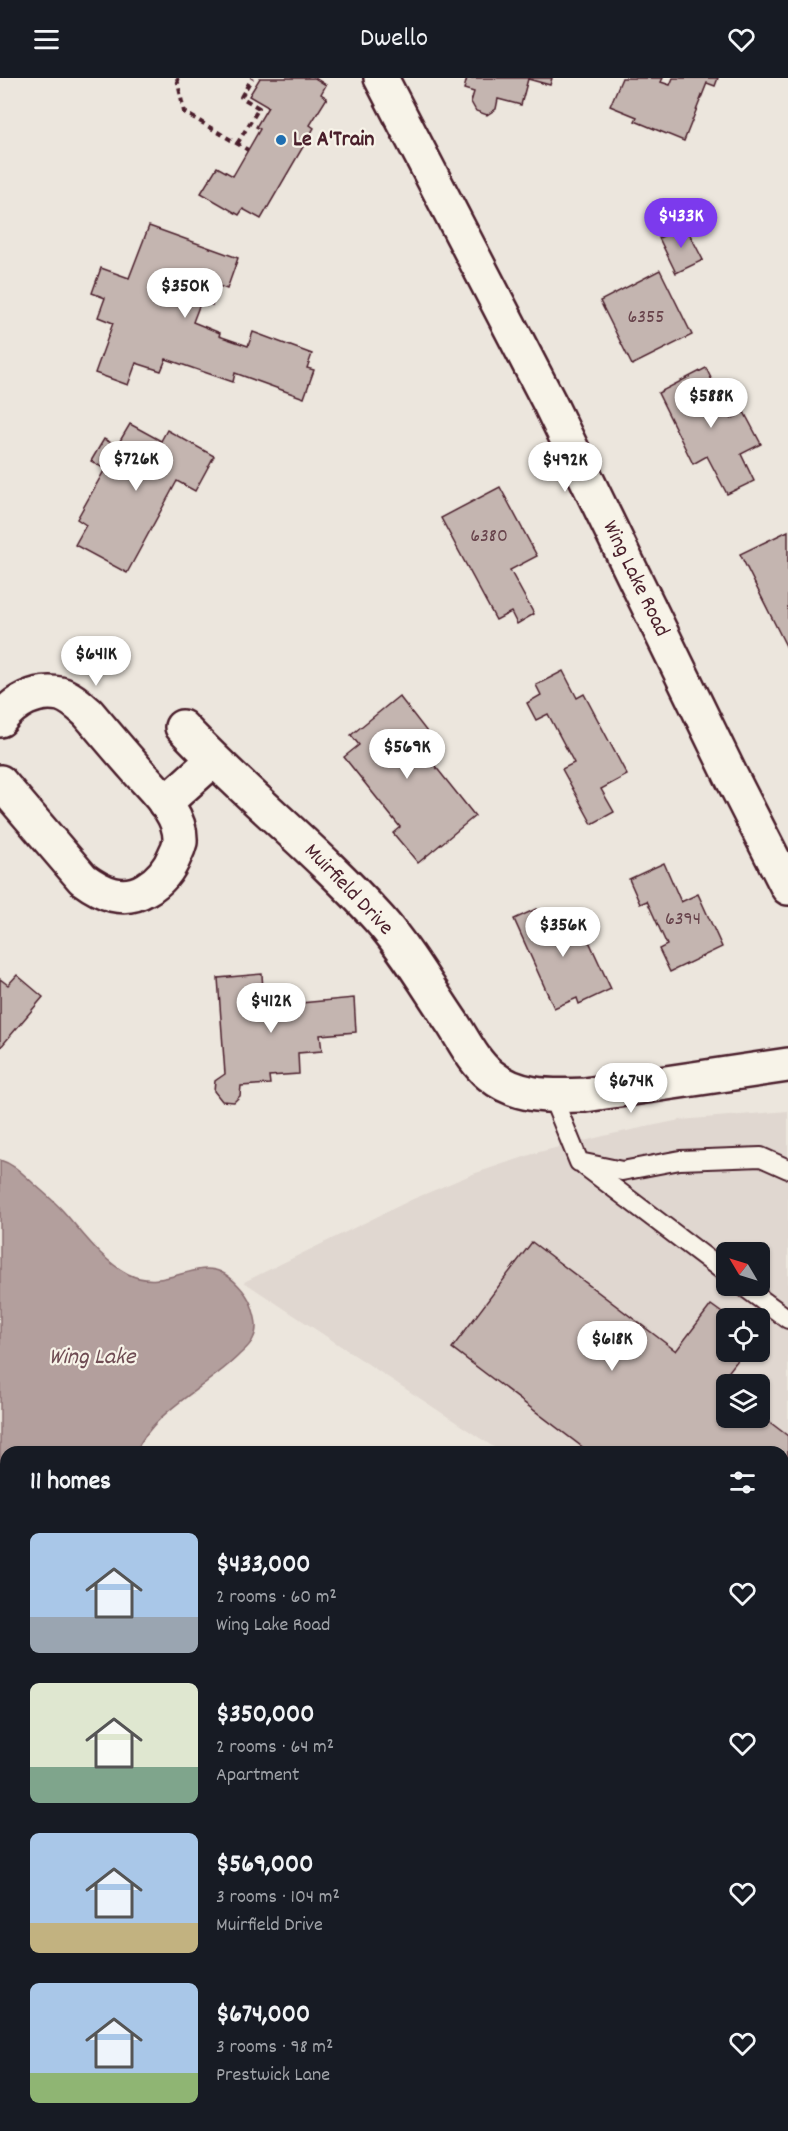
<!DOCTYPE html>
<html lang="en">
<head>
<meta charset="utf-8">
<style>
  body { margin:0; font-family:Dekko,sans-serif; background:#242831; color:#f1f3f6; height:100vh; display:flex; flex-direction:column; font-size:22px; white-space:nowrap }
  * { box-sizing:border-box; margin:0 }
  p { font-size:20px; color:#9ea1a6 }
  .icon { flex:none; width:33px; height:33px; fill:none; stroke:currentColor; stroke-width:2; stroke-linecap:round; stroke-linejoin:round }
  .map { position:relative; flex:1; overflow:hidden }
  .side { position:absolute; left:0px; top:1368px; width:789px; height:686px; display:flex; flex-direction:column; background:#171b24; border-radius:18px 18px 0 0; box-shadow:0 2px 4px #0004 }
  .side>* { flex:none }
  .needle { width:39px; rotate:308deg }
  .controls { position:absolute; left:716px; top:1164px; display:grid; gap:12px }
  .controls a { display:grid; place-items:center; width:54px; height:54px; border-radius:9px; background:#171b24; box-shadow:0 2px 4px #0004; font-size:30px }
  .price { position:absolute; translate:-50% -51px; padding:0 14px; border-radius:21px; background:#fff; color:#222; font-size:20px; line-height:39px; filter:drop-shadow(0 2px 3px #0008) }
  .price::after { content:''; position:absolute; left:50%; top:36px; width:18px; height:14px; margin-left:-9px; background:inherit; clip-path:polygon(0 0,100% 0,50% 100%) }
  .price.selected { background:#7c3aed; color:#fff }
  ul { padding:0; list-style:none }
  li { display:flex; align-items:center; gap:18px; height:150px; padding:0 30px }
  li span { display:grid; place-items:center; flex:none; width:168px; height:120px; border-radius:9px; color:#555 }
  li>.icon { margin-inline-start:auto }
  span .icon { width:72px; height:72px; fill:#fffc; stroke-width:1 }
  li b { font-size:26px }
  h2 { display:flex; justify-content:space-between; align-items:center; height:72px; padding:0 30px; font-size:26px }
  header { display:flex; justify-content:space-between; align-items:center; height:78px; padding:0 30px; background:#171b24; font-size:27px; font-weight:600 }
  .map>svg:first-child { display:block }
  .built { fill:#e0d7d0; fill-rule:evenodd }
  .green { fill:#d5c9c2; stroke:#907476; stroke-width:1.5 }
  .water { fill:#b39f9d; stroke:#896c6f; stroke-width:1.5 }
  .building { fill:#c4b5b0; stroke:#4a1f2b; stroke-width:1.5 }
  .lines { fill:none; stroke-linecap:round; stroke-linejoin:round }
  .service-casing { stroke:#4a1f2b; stroke-width:22 }
  .minor-casing { stroke:#4a1f2b; stroke-width:38 }
  .secondary-casing { stroke:#4a1f2b; stroke-width:38 }
  .path { stroke:#4a1f2b; stroke-width:4; stroke-dasharray:6 4.5; stroke-linecap:butt }
  .service { stroke:#f7f3e8; stroke-width:18 }
  .minor { stroke:#f7f3e8; stroke-width:33 }
  .secondary { stroke:#f7f3e8; stroke-width:33 }
  .poi-dot { fill:#1f6fb2; stroke:#f7f3e8; stroke-width:2 }
  .labels { text-anchor:middle; dominant-baseline:central; stroke-width:4.5; stroke-linejoin:round; paint-order:stroke }
  .number-label { font-size:20px; fill:#68444c }
  .poi-label { font-size:22px; font-weight:bold; fill:#4a1f2b; stroke:#f7f3e8; text-anchor:start }
  .street-label { font-size:22px; fill:#4a1f2b; stroke:#f7f3e8 }
  .water-label { font-size:24px; font-style:italic; fill:#6f4c53; stroke:#f7f3e8 }
</style>
</head>
<body>
<header><svg class="icon" aria-label="menu" viewBox="0 0 24 24"><path d="M4 6h16M4 12h16M4 18h16"/></svg>Dwello<svg class="icon" aria-label="heart" viewBox="0 0 24 24"><path d="M12 20l-8-8c-3-5 5-10 8-4 3-6 11-1 8 4z"/></svg></header>
<div class="map">
<svg width="788" height="2053" viewBox="0 0 788 2053">
  <rect width="100%" height="100%" fill="#ece6dd"/>
  <filter id="ink" filterUnits="userSpaceOnUse"><feTurbulence type="fractalNoise" baseFrequency=".0167" numOctaves="2"/><feDisplacementMap in="SourceGraphic" scale="12" xChannelSelector="R" yChannelSelector="G"/><feConvolveMatrix kernelMatrix="1 2 1 2 8 2 1 2 1" color-interpolation-filters="sRGB"/></filter>
  <g filter="url(#ink)">
    <path class="built" d="M788 1033V1894L784 1900 783 1374H501L244 1204 413 1121 473 1096 539 1074 612 1056 680 1042ZM726 1174H759V1208H726ZM726 1240H759V1274H726ZM726 1306H759V1340H726Z"/>
    <path class="green" d="M783 1579 788 1583V1872L783 1879Z"/>
    <path class="water" d="M0 1082C14 1086 23 1096 33 1105 43 1114 54 1123 63 1133 83 1155 101 1182 128 1196 164 1214 195 1181 221 1194 233 1200 246 1214 251 1226 255 1238 259 1250 253 1261 250 1268 243 1273 238 1278 207 1309 153 1333 136 1374H6V2048H318L313 2053H0Z"/>
    <g class="building">
      <path d="M260 0H315L326 7 321 16 327 20 310 47 314 50 261 141 243 131 239 137 201 115 217 89 233 98 260 51 256 49 268 29 249 18Z"/>
      <path d="M467 0H552L550 7 528 1 521 27 498 21 496 31 487 37 476 33 471 24 474 14 464 11Z"/>
      <path d="M622 0H663L661 4 670 7 673 0H718L715 8 707 5 684 63 635 43 637 39 610 28Z"/>
      <path d="M685 147 703 182 676 195 659 160Z"/>
      <path d="M149 148 238 180 227 211 219 208 212 227 201 223 193 244 220 255 219 258 248 268 253 254 312 276 307 290 314 292 304 320 235 295 233 304 166 281 161 293 136 285 128 307 95 295 113 245 98 239 105 220 92 215 101 190 129 200Z"/>
      <path d="M660 192 692 257 632 287 600 223Z"/>
      <path d="M706 290 731 341 744 334 761 366 741 376 754 403 727 416 707 378 693 386 658 315Z"/>
      <path d="M130 346 161 363 167 352 214 378 195 413 177 403 127 495 75 467 86 447 77 441 105 391 91 383 104 361 117 368Z"/>
      <path d="M500 409 537 478 510 492 534 536 517 546 511 534 496 542 441 440Z"/>
      <path d="M788 453V572L740 476Z"/>
      <path d="M563 593 577 620 584 616 627 697 601 711 614 734 592 746 562 691 574 685 548 636 536 642 527 625 541 617 536 607Z"/>
      <path d="M399 618 431 659 419 668 475 738 418 785 393 755 400 749 344 679 359 667 351 657Z"/>
      <path d="M664 785 681 824 698 816 722 869 670 894 659 871 667 867 647 823 640 826 629 801Z"/>
      <path d="M536 831 543 847 575 833 611 911 579 926 577 920 554 930 514 841Z"/>
      <path d="M262 896 265 944 280 943 279 927 354 920 356 954 320 957 322 973 298 975 299 996 269 998 270 1006 241 1008 240 1018 234 1024 222 1023 214 1013 215 1003 225 996 218 900Z"/>
      <path d="M17 897 43 919 0 970V901L8 907Z"/>
      <path d="M532 1164 676 1273 711 1227 729 1240H726V1274H744L719 1306 726 1311V1340H759V1336L788 1358V1542L783 1538V1374H589L452 1270Z"/>
      <path d="M546 2048H566L560 2053H550Z"/>
    </g>
    <g class="lines">
      <g class="service-casing">
        <g id="service">
          <path d="M552 1018 579 1084 622 1093 680 1082 761 1079 788 1091"/>
          <path d="M585 1088 726 1195"/>
          <path d="M743 1208 788 1241"/>
        </g>
      </g>
      <g class="minor-casing">
        <g id="minor">
          <path d="M381 0 550 326 731 698 788 810"/>
          <path d="M0 642C14 624 36 611 60 616 71 619 80 628 88 635 104 654 120 673 136 691 153 711 182 735 180 764 179 768 177 773 175 777 169 792 160 803 146 811 123 825 102 815 83 801L0 704"/>
          <path d="M182 649C245 716 318 773 380 842 408 874 429 911 453 946 464 963 474 984 490 997 518 1020 551 1018 585 1017L788 987"/>
          <path d="M165 725 213 682"/>
          <path d="M783 1949 788 1952"/>
        </g>
      </g>
      <g class="secondary-casing">
        <g id="secondary">
          <path d="M783 2026 788 2019"/>
          <path d="M764 2053 768 2048"/>
        </g>
      </g>
      <g class="path">
        <path d="M177 0 184 34 248 72"/>
        <path d="M237 66 259 30 241 19 252 0"/>
      </g>
      <use href="#service" class="service"/>
      <use href="#minor" class="minor"/>
      <use href="#secondary" class="secondary"/>
    </g>
  </g>
  <circle class="poi-dot" cx="281" cy="62" r="6"/>
  <g class="labels">
    <g class="number-label">
      <text x="646" y="240">6355</text>
      <text x="489" y="459">6380</text>
      <text x="683" y="842">6394</text>
    </g>
    <g class="poi-label">
      <text x="293" y="62">Le A'Train</text>
    </g>
    <g class="street-label">
      <text transform="translate(635 501) rotate(64)">Wing Lake Road</text>
      <text transform="translate(348 812) rotate(46)">Muirfield Drive</text>
    </g>
    <g class="water-label">
      <text x="92" y="1280">Wing Lake</text>
    </g>
  </g>
</svg>
<div class="controls">
<a><svg class="needle" viewBox="-14 -14 28 28"><path d="M0-13l5 13h-10z" fill="#e53935"/><path d="M0 13l5-13h-10z" fill="#9ea1a6"/></svg></a>
<a><svg class="icon" aria-label="locate" viewBox="0 0 24 24"><circle cx="12" cy="12" r="6"/><path d="M12 2v4M12 18v4M2 12h4M18 12h4"/></svg></a>
<a><svg class="icon" aria-label="layers" viewBox="0 0 24 24"><path d="M12 4l9 5-9 5-9-5zM3 14l9 5 9-5"/></svg></a>
</div>
<b class="price selected" style="left:681px;top:171px">$433K</b>
<b class="price" style="left:185px;top:241px">$350K</b>
<b class="price" style="left:711px;top:351px">$588K</b>
<b class="price" style="left:136px;top:414px">$726K</b>
<b class="price" style="left:565px;top:415px">$492K</b>
<b class="price" style="left:96px;top:609px">$641K</b>
<b class="price" style="left:407px;top:702px">$569K</b>
<b class="price" style="left:563px;top:880px">$356K</b>
<b class="price" style="left:271px;top:956px">$412K</b>
<b class="price" style="left:631px;top:1036px">$674K</b>
<b class="price" style="left:612px;top:1294px">$618K</b>
<section class="side">
<h2>11 homes<svg class="icon" aria-label="filters" viewBox="0 0 24 24"><path d="M4 7h16M4 17h16"/><circle cx="9" cy="7" r="2"/><circle cx="15" cy="17" r="2"/></svg></h2>
<ul>
<li><span style="background:linear-gradient(#a9c7e8 70%,#9aa5b1 0)"><svg class="icon" aria-label="home" viewBox="0 0 24 24"><path d="M3 11l9-7 9 7M6 9v11h12V9"/></svg></span><div><b>$433,000</b><p>2 rooms · 60 m²</p><p>Wing Lake Road</p></div><svg class="icon" aria-label="heart" viewBox="0 0 24 24"><path d="M12 20l-8-8c-3-5 5-10 8-4 3-6 11-1 8 4z"/></svg></li>
<li><span style="background:linear-gradient(#dfe7d0 70%,#7fa58c 0)"><svg class="icon" aria-label="home" viewBox="0 0 24 24"><path d="M3 11l9-7 9 7M6 9v11h12V9"/></svg></span><div><b>$350,000</b><p>2 rooms · 64 m²</p><p>Apartment</p></div><svg class="icon" aria-label="heart" viewBox="0 0 24 24"><path d="M12 20l-8-8c-3-5 5-10 8-4 3-6 11-1 8 4z"/></svg></li>
<li><span style="background:linear-gradient(#a9c7e8 75%,#c2b280 0)"><svg class="icon" aria-label="home" viewBox="0 0 24 24"><path d="M3 11l9-7 9 7M6 9v11h12V9"/></svg></span><div><b>$569,000</b><p>3 rooms · 104 m²</p><p>Muirfield Drive</p></div><svg class="icon" aria-label="heart" viewBox="0 0 24 24"><path d="M12 20l-8-8c-3-5 5-10 8-4 3-6 11-1 8 4z"/></svg></li>
<li><span style="background:linear-gradient(#a9c7e8 75%,#8fb573 0)"><svg class="icon" aria-label="home" viewBox="0 0 24 24"><path d="M3 11l9-7 9 7M6 9v11h12V9"/></svg></span><div><b>$674,000</b><p>3 rooms · 98 m²</p><p>Prestwick Lane</p></div><svg class="icon" aria-label="heart" viewBox="0 0 24 24"><path d="M12 20l-8-8c-3-5 5-10 8-4 3-6 11-1 8 4z"/></svg></li>
</ul>
</section>
</div>
</body>
</html>
